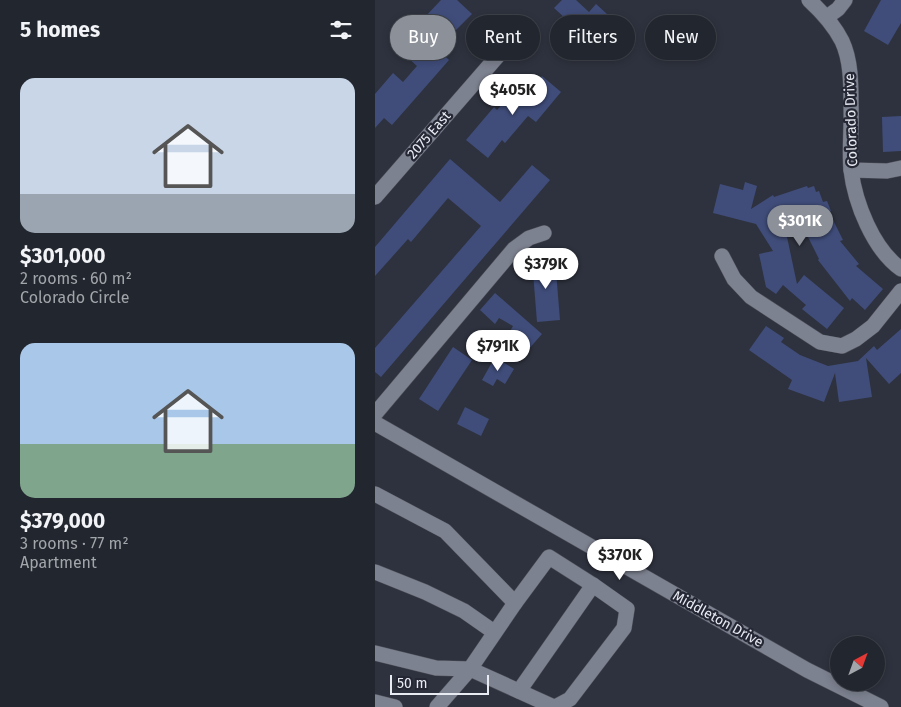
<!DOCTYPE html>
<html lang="en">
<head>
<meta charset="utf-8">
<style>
  body { margin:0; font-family:"Fira Sans",sans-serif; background:#2e323a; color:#f1f3f6; height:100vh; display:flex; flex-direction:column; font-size:19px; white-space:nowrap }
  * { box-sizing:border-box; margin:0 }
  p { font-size:16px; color:#a2a5aa }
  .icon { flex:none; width:28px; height:28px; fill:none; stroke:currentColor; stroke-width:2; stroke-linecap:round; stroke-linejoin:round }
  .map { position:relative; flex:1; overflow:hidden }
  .side { display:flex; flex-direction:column; background:#22262e; width:375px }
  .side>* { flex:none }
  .hud { position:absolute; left:15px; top:15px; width:435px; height:45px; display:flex; gap:10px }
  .needle { width:32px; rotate:41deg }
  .buttons { position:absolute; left:455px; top:636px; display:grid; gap:10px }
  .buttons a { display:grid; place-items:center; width:55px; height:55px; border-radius:50%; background:#22262e; box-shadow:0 2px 8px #0003,0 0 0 1px #3f434a; font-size:25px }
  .scale { position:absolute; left:15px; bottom:12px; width:99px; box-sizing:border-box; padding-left:5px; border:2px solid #e9ebf3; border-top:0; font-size:14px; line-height:18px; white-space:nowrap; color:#e9ebf3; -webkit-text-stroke:4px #252834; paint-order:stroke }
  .price { position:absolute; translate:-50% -42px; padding:0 11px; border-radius:18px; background:#fff; color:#222; font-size:16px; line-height:32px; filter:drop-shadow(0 1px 2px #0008) }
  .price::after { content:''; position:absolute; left:50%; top:30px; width:15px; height:11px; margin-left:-8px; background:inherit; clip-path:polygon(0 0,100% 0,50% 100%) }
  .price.on { background:#8c9099; color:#fff }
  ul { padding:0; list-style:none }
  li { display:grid; align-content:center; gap:10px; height:265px; padding:0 20px }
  li span { display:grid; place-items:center; height:155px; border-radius:15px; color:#555 }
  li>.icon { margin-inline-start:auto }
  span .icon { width:90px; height:90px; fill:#fffc; stroke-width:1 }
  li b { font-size:21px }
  h2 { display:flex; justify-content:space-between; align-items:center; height:60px; padding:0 20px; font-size:21px }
  .tag { padding:0 18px; border-radius:22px; background:#22262e; box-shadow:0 2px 8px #0003,0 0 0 1px #3f434a; font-size:18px; line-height:45px }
  .tag.on { background:#8c9099; color:#fff }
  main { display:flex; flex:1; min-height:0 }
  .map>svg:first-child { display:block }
  .building { fill:#404d7a }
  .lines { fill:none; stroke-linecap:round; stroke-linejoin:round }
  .minor-casing { stroke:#4e505b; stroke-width:16 }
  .minor { stroke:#7d8290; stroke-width:15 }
  .labels { text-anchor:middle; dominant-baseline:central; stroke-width:4.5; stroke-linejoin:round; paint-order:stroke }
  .street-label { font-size:14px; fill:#e9ebf3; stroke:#252834 }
</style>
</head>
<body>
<main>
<section class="side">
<h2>5 homes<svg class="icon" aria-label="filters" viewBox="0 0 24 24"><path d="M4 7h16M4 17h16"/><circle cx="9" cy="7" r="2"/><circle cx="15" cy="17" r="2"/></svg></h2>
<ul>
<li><span style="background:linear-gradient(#c9d6e8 75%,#9aa5b1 0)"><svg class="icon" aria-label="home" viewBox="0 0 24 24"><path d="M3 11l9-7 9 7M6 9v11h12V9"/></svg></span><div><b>$301,000</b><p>2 rooms · 60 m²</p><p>Colorado Circle</p></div></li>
<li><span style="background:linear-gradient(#a9c7e8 65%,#7fa58c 0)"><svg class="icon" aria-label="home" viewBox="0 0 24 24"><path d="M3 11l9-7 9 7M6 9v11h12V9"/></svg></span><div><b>$379,000</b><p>3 rooms · 77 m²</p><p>Apartment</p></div></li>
</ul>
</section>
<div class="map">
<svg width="526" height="707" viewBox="0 0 526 707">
  <rect width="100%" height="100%" fill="#2e323e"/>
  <g class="building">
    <path d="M66 0H82L97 14 73 38 50 17Z"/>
    <path d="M187 0H201L214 12 221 4 232 14 220 27 210 18 201 28 179 8Z"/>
    <path d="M506 0H526V23L513 45 489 31Z"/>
    <path d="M41 47 51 56 60 47 74 60 17 125 9 118 0 128V94L18 73 28 82 42 66 32 57Z"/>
    <path d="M167 76 186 92 161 122 153 116 130 143 127 140 113 158 91 140 119 107 122 110 142 87 151 95Z"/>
    <path d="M526 116V151L508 152 507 117Z"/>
    <path d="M75 159 125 202 157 165 175 180 6 377 0 372V348L106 226 73 198 36 242 33 239 0 276V247Z"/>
    <path d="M370 182 382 186 376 209 398 195 399 197 432 186 433 188 439 186 441 192 444 191 448 202 452 201 456 211 454 212 468 240 465 241 484 264 481 266 508 289 490 310 477 298 475 301 443 260 444 259 428 227 412 237 422 284 429 275 469 308 452 329 427 309 431 305 408 285 401 294 391 287 384 254 398 251 381 224 338 213 345 184 368 190Z"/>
    <path d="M180 259 185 320 162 322 157 260Z"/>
    <path d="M120 293 167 334 152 351 133 335 138 326 124 318 120 324 105 310Z"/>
    <path d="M391 326 409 338 406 342 425 355 453 366 483 361 499 346 502 350 526 329V373L514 384 491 358 497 397 464 402 460 373 449 402 413 389 417 380 374 350Z"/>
    <path d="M78 347 97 360 63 411 44 399Z"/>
    <path d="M120 357 139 369 130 384 122 379 118 386 107 380Z"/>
    <path d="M90 407 114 419 106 436 82 424Z"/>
  </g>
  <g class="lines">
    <g class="minor-casing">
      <g id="minor">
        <path d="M434 0C447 12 459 25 467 41 476 60 476 84 476 105 477 126 474 149 476 170 480 203 498 249 526 269"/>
        <path d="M452 17 463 9 470 0"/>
        <path d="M476 170 512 171 526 168"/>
        <path d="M0 197 127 51"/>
        <path d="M347 256 359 279 376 297 445 342 467 346 481 339 498 326 526 291"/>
        <path d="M0 414 139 249 154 238 169 233"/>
        <path d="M0 423 432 670 506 707"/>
        <path d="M0 494 70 531 140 603"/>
        <path d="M0 572 50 592 89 611 119 632"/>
        <path d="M0 653 61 668 95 669 179 707"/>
        <path d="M144 691 218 585"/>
        <path d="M0 702 20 707"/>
        <path d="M62 707 95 669 140 603 174 557 218 585 252 609 249 628 195 699 180 707"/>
      </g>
    </g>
    <use href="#minor" class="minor"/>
  </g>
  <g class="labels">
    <g class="street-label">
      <text transform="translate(476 120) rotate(-92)">Colorado Drive</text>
      <text transform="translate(54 135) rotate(-49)">2075 East</text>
      <text transform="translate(343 619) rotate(29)">Middleton Drive</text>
    </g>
  </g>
</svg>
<div class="buttons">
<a><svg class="needle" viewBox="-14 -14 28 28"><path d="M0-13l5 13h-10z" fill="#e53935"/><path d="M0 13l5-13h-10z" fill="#a2a5aa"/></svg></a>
</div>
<div class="scale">50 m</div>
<b class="price" style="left:138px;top:116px">$405K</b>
<b class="price on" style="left:425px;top:247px">$301K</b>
<b class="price" style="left:171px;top:290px">$379K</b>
<b class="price" style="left:123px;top:372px">$791K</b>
<b class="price" style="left:245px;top:581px">$370K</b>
<div class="hud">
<a class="tag on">Buy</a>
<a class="tag">Rent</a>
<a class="tag">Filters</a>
<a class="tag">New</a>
</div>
</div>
</main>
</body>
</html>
